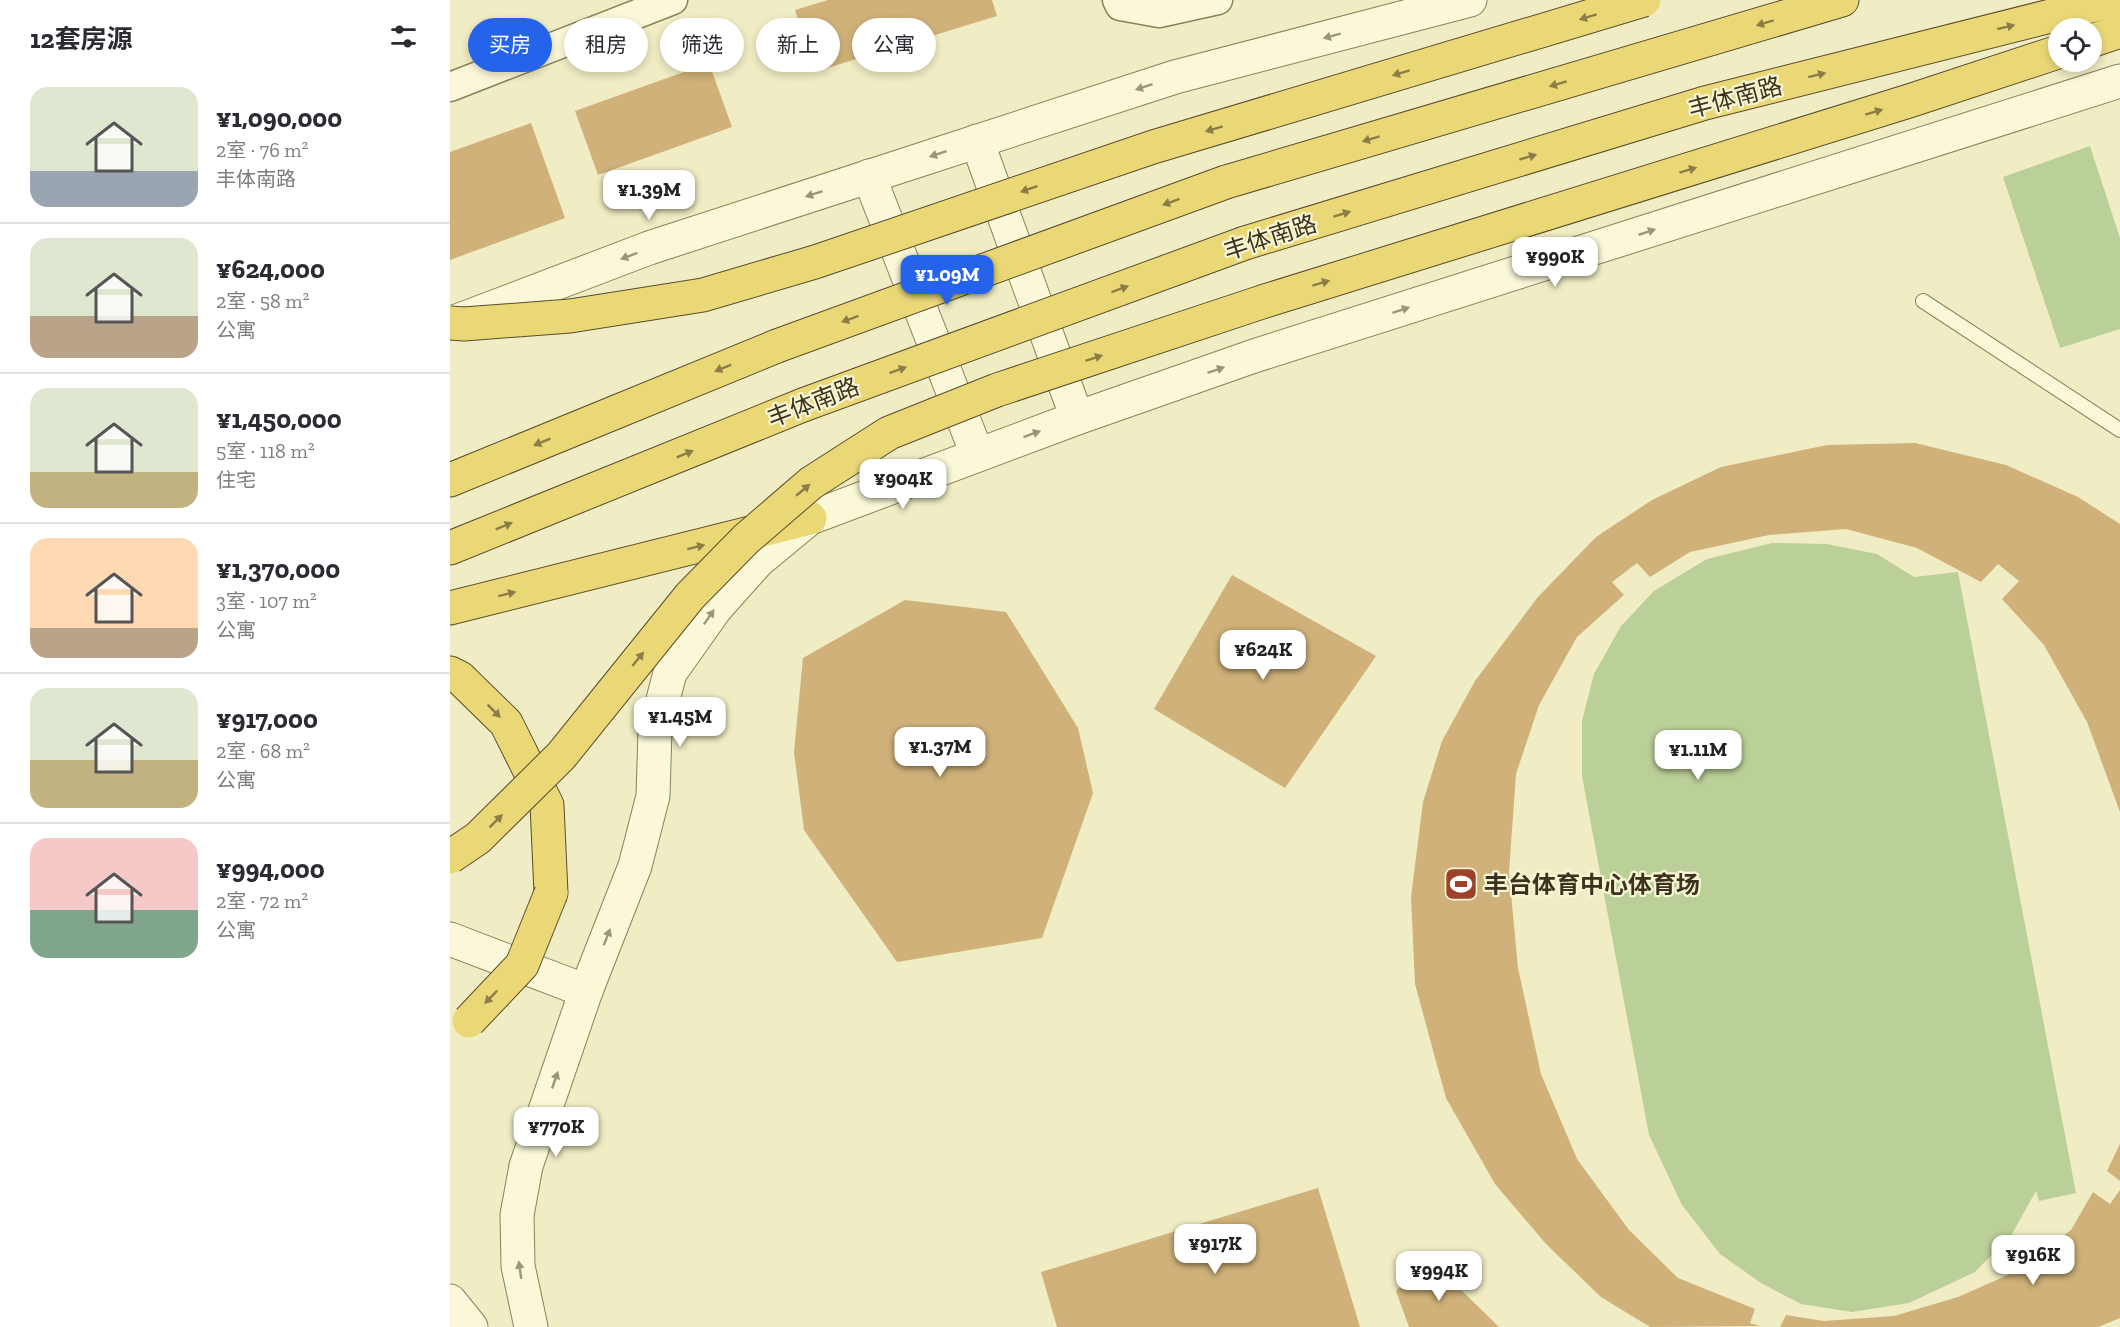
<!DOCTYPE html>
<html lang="zh">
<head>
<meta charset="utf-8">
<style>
  body { margin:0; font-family:"Zilla Slab","Noto Sans SC",serif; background:#f7f7f7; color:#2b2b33; height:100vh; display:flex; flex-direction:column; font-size:22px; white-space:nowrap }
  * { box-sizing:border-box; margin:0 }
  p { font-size:20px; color:#7c7c81 }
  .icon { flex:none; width:33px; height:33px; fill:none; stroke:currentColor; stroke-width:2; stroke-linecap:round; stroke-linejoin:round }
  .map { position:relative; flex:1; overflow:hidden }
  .sheet { display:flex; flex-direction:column; background:#fff; width:450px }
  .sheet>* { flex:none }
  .guide { position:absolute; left:18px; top:18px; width:570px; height:54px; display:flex; gap:12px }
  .tools { position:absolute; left:1598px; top:18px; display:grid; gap:12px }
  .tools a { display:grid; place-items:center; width:54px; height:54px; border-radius:50%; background:#fff; box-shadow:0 3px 9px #0003; font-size:30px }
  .price { position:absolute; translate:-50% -51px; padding:0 14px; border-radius:12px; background:#fff; color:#222; font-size:20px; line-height:39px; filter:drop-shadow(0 2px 3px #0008) }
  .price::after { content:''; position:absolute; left:50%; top:36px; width:18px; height:14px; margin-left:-9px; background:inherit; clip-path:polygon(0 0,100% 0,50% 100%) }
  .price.active { background:#2563eb; color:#fff }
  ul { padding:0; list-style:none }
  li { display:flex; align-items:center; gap:18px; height:150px; padding:0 30px }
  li+li { border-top:2px solid #e1e1e2 }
  li span { display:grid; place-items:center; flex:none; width:168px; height:120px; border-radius:18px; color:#555 }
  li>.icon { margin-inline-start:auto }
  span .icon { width:72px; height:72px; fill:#fffc; stroke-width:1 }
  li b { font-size:26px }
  h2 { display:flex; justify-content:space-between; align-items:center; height:72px; padding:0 30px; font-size:26px }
  .pill { padding:0 21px; border-radius:27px; background:#fff; box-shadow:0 3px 9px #0003; font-size:21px; line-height:54px }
  .pill.active { background:#2563eb; color:#fff }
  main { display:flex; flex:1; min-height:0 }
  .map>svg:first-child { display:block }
  .green { fill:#bbcf98 }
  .building { fill:#cfb179 }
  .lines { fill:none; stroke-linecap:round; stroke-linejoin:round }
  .service-casing { stroke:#8b805a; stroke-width:16 }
  .minor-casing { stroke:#8b805a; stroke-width:31 }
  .tertiary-casing { stroke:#8b805a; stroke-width:35 }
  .trunk-casing { stroke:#594c2e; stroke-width:35 }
  .service { stroke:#faf8d8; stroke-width:14 }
  .minor { stroke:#faf8d8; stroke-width:28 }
  .tertiary { stroke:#faf8d8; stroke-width:33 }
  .trunk { stroke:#ead877; stroke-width:33 }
  .trunk-bridge-casing { stroke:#594c2e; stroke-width:35; stroke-linecap:butt }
  .trunk-bridge { stroke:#ead877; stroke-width:33 }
  .oneway { fill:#8a7d46 }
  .oneway2 { fill:#9a967b }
  .labels { text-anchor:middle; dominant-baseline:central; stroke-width:4.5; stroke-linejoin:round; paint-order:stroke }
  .street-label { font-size:24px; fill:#3b331e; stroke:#f7f5d4 }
  .poi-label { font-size:24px; font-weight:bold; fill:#3b331e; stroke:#f7f5d4; text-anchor:start }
</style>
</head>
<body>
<main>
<section class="sheet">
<h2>12套房源<svg class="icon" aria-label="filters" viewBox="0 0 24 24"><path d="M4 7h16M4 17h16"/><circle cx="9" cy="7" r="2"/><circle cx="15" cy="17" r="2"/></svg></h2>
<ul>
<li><span style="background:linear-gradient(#dfe7d0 70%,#9aa5b1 0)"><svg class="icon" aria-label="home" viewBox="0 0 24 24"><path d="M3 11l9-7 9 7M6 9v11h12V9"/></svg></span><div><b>¥1,090,000</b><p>2室 · 76 m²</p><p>丰体南路</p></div></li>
<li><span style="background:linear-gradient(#dfe7d0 65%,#b9a48a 0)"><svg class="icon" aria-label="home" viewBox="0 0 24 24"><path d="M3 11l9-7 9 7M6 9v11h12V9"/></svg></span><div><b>¥624,000</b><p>2室 · 58 m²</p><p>公寓</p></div></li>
<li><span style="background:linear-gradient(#dfe7d0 70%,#c2b280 0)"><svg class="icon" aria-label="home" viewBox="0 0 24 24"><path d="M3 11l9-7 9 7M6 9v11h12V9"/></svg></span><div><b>¥1,450,000</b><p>5室 · 118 m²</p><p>住宅</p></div></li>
<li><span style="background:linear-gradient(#ffd9b3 75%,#b9a48a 0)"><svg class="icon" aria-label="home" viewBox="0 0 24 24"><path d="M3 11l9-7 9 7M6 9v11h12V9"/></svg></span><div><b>¥1,370,000</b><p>3室 · 107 m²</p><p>公寓</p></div></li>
<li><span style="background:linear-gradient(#dfe7d0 60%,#c2b280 0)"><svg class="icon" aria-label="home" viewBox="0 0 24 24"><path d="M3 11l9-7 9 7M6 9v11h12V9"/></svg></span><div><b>¥917,000</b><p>2室 · 68 m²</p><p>公寓</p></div></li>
<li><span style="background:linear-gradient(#f6c9c9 60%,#7fa58c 0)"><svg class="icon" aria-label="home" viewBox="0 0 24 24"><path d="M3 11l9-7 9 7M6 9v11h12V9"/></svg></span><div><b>¥994,000</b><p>2室 · 72 m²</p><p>公寓</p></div></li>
</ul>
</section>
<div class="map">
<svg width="1670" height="1327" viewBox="0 0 1670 1327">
  <rect width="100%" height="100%" fill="#f0edc4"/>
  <g class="green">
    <path d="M1640 146 1670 238V329L1610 348 1553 177Z"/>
    <path d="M1322 543 1377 544 1427 554 1464 577 1508 572 1626 1193 1589 1201 1586 1191 1562 1234 1525 1272 1459 1303 1402 1312 1351 1304 1311 1283 1270 1254 1232 1205 1199 1135 1132 776V721L1144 674 1171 626 1204 591 1257 559Z"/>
  </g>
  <g class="building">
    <path d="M378 0H542L547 16 364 72 345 10Z"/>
    <path d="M259 63 282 127 148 175 125 111Z"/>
    <path d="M81 123 115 218 0 260V152Z"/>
    <path d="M1465 443 1556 465 1628 497 1670 524V812L1637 722 1594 645 1552 599 1569 581 1548 564 1531 582 1467 548 1396 529 1319 535 1240 552 1200 577 1187 563 1162 582 1174 595 1127 637 1089 705 1066 774 1059 872 1068 968 1091 1074 1127 1159 1179 1230 1228 1278 1305 1309 1300 1323 1310 1326 1200 1327 1151 1297 1096 1244 1045 1184 996 1098 965 984 961 897 973 802 992 741 1025 681 1087 598 1146 537 1202 500 1271 467 1377 445Z"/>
    <path d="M782 575 926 656 835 788 704 709Z"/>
    <path d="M455 600 556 612 628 728 643 793 592 938 447 962 354 830 344 752 353 658Z"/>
    <path d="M1670 1144V1181L1657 1171Z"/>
    <path d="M868 1188 910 1327H607L591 1272Z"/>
    <path d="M1670 1190V1318L1648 1327H1330L1336 1315 1374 1321 1444 1316 1508 1297 1567 1271 1621 1230 1643 1192 1660 1204Z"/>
    <path d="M979 1258 1002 1281 1049 1327H959L946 1291Z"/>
  </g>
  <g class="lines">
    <g class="service-casing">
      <path id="service" d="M1473 301 1670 430"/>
    </g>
    <g class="minor-casing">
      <g id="minor">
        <path d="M667 0 670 6 709 13 768 0"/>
        <path d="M0 87 223 0"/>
      </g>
    </g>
    <g class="tertiary-casing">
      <g id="tertiary">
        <path d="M527 141 627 418"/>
        <path d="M419 176 527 454"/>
        <path d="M7 321 199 248 725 77 1020 0"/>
        <path d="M0 939 136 991"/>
        <path d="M0 1301 21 1327"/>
        <path d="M81 1327 68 1266 67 1215 76 1166 136 991 185 866 203 796 205 730 220 673 266 608 308 561 360 518 627 418 804 356 1670 81"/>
      </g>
    </g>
    <g class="trunk-casing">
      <g id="trunk">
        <path d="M1641 41 1670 31"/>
        <path d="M776 182 1392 0"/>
        <path d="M795 243 1255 103 1664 0"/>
        <path d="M815 301 1459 101 1608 52"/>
        <path d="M0 480 327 346"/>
        <path d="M0 548 353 405"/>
        <path d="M0 608 360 518"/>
        <path d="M0 673 10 678 56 723 97 805 101 893"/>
      </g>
    </g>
    <use href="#service" class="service"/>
    <use href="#minor" class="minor"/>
    <use href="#tertiary" class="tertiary"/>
    <use href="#trunk" class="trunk"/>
    <g class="trunk-bridge-casing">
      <g id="trunk-bridge">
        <path d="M0 323 14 324 120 316 253 295 365 262 703 147 1194 0"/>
        <path d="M327 346 776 182"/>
        <path d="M353 405 795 243"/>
        <path d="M0 857 28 838 111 756 240 596 296 539 361 483 439 433 547 390 815 301"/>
        <path d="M19 1021 72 965 101 893"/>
      </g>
    </g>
    <use href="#trunk-bridge" class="trunk-bridge"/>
  </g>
  <defs><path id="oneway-solid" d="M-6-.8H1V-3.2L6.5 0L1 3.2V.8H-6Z" transform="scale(1.5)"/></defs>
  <g class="oneway">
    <use href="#oneway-solid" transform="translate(1138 17) rotate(163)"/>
    <use href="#oneway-solid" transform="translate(1315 23) rotate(163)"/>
    <use href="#oneway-solid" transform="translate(1556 27) rotate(-14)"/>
    <use href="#oneway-solid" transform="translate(951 73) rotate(163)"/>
    <use href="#oneway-solid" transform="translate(1367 75) rotate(-14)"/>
    <use href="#oneway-solid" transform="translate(1108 84) rotate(163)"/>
    <use href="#oneway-solid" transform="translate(1424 112) rotate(-17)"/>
    <use href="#oneway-solid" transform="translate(764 129) rotate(163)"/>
    <use href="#oneway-solid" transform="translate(921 139) rotate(163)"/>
    <use href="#oneway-solid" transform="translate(1078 157) rotate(-17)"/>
    <use href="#oneway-solid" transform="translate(1238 170) rotate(-17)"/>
    <use href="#oneway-solid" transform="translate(579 189) rotate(161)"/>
    <use href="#oneway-solid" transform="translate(721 202) rotate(160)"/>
    <use href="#oneway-solid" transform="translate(892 214) rotate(-17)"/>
    <use href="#oneway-solid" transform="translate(871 283) rotate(-17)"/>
    <use href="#oneway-solid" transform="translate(670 289) rotate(-20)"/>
    <use href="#oneway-solid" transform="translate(400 319) rotate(160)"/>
    <use href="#oneway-solid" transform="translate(644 358) rotate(-18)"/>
    <use href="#oneway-solid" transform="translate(273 368) rotate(158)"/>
    <use href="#oneway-solid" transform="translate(448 370) rotate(-20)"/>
    <use href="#oneway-solid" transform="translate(92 442) rotate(158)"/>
    <use href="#oneway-solid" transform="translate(235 454) rotate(-22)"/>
    <use href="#oneway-solid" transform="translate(353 490) rotate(-40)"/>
    <use href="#oneway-solid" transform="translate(54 526) rotate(-22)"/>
    <use href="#oneway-solid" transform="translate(246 547) rotate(-14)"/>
    <use href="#oneway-solid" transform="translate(57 594) rotate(-14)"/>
    <use href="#oneway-solid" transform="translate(188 659) rotate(-51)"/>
    <use href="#oneway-solid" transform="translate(44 711) rotate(45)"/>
    <use href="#oneway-solid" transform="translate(46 821) rotate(-45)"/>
    <use href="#oneway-solid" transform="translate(41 997) rotate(134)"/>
  </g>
  <g class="oneway2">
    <use href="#oneway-solid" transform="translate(882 36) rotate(165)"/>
    <use href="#oneway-solid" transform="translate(694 87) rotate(162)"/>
    <use href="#oneway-solid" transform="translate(488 154) rotate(162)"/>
    <use href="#oneway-solid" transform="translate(364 194) rotate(162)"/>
    <use href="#oneway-solid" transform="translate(1197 232) rotate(-18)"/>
    <use href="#oneway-solid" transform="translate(179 256) rotate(159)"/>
    <use href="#oneway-solid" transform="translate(951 310) rotate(-18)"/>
    <use href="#oneway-solid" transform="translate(766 370) rotate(-19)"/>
    <use href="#oneway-solid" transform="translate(582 434) rotate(-20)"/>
    <use href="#oneway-solid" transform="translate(259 617) rotate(-55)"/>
    <use href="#oneway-solid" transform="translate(157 937) rotate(-69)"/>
    <use href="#oneway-solid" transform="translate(105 1080) rotate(-71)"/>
    <use href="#oneway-solid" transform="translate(70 1270) rotate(-98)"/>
  </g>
  <defs>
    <g id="stadium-square" transform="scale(1.725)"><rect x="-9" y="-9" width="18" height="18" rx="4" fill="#9d4228" stroke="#f7f5d4"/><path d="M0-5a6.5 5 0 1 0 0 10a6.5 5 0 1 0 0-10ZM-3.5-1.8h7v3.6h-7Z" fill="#fff"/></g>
  </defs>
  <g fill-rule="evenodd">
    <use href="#stadium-square" x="1011" y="884"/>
  </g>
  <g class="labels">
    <g class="street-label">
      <text transform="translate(1285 97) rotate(-15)">丰体南路</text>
      <text transform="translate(820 237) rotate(-18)">丰体南路</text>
      <text transform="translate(363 402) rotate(-21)">丰体南路</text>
    </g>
    <g class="poi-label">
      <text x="1034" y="884">丰台体育中心体育场</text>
    </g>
  </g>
</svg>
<div class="tools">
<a><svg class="icon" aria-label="locate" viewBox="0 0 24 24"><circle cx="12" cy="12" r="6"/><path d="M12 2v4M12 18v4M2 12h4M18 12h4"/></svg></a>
</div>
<b class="price" style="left:199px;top:221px">¥1.39M</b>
<b class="price" style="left:1105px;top:288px">¥990K</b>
<b class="price active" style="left:497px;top:306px">¥1.09M</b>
<b class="price" style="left:453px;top:510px">¥904K</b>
<b class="price" style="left:813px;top:681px">¥624K</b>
<b class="price" style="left:230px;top:748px">¥1.45M</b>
<b class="price" style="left:490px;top:778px">¥1.37M</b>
<b class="price" style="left:1248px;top:781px">¥1.11M</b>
<b class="price" style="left:106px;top:1158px">¥770K</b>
<b class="price" style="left:765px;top:1275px">¥917K</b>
<b class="price" style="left:1583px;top:1286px">¥916K</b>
<b class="price" style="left:989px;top:1302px">¥994K</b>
<div class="guide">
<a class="pill active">买房</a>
<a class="pill">租房</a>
<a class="pill">筛选</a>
<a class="pill">新上</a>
<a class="pill">公寓</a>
</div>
</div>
</main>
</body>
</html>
